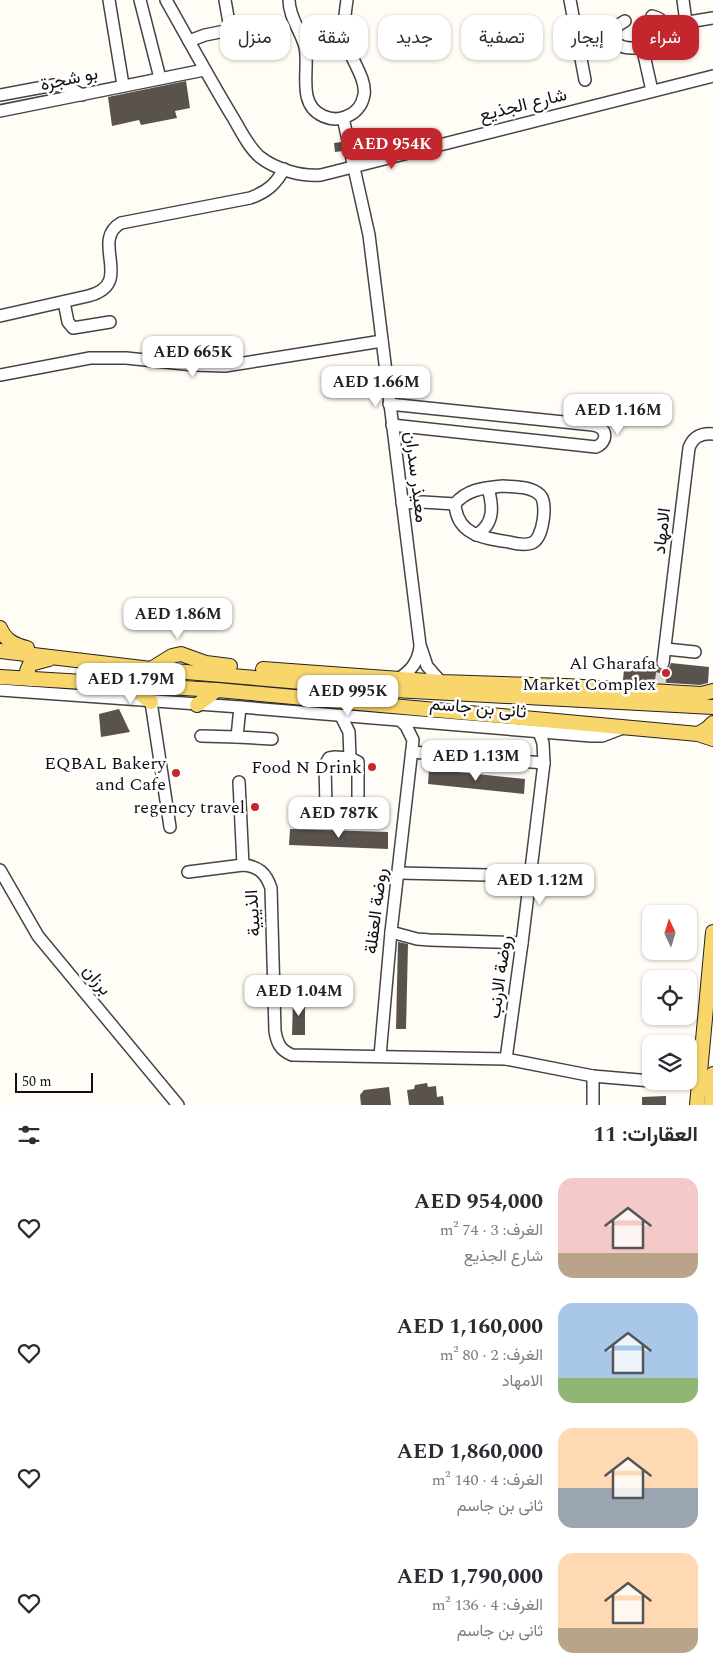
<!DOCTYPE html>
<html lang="ar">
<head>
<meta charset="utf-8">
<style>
  body { margin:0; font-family:Spectral,Vazirmatn,serif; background:#f7f7f7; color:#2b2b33; direction:rtl; height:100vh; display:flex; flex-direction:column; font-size:19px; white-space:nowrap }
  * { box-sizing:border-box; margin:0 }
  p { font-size:16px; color:#7c7c81 }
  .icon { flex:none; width:28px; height:28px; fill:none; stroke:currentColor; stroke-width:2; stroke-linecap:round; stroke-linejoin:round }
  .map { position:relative; height:1105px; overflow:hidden; direction:ltr }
  .drawer { display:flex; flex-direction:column; background:#fff; flex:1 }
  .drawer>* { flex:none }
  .hud { position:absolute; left:15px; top:15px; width:684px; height:45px; direction:rtl; display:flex; gap:10px }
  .needle { width:32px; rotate:356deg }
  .tools { position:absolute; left:642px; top:905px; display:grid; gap:10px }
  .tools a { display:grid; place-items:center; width:55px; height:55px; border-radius:10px; background:#fff; box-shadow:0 1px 4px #0004; font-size:25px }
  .scale { position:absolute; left:15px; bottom:12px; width:78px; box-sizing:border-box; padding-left:5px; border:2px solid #111; border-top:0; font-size:14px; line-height:18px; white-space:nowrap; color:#111; -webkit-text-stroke:4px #fff; paint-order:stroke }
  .price { position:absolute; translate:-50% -42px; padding:0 11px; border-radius:10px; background:#fff; color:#222; font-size:16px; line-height:32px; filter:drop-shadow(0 1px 2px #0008) }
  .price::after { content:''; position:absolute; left:50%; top:30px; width:15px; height:11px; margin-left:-8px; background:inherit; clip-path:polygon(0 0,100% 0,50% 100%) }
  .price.on { background:#c4262e; color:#fff }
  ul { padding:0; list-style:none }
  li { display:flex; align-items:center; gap:15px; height:125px; padding:0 15px }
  li span { display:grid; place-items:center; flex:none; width:140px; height:100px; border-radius:15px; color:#555 }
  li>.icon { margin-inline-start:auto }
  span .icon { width:60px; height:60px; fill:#fffc; stroke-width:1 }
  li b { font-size:21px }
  h2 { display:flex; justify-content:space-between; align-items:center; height:60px; padding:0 15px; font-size:21px }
  .tag { padding:0 18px; border-radius:15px; background:#fff; box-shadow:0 1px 4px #0004; font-size:18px; line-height:45px }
  .tag.on { background:#c4262e; color:#fff }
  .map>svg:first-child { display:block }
  .building { fill:#5a524d }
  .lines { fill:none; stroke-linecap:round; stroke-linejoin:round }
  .minor-tunnel { stroke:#dbdad3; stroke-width:11; stroke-dasharray:11 5.5; stroke-linecap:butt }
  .minor-casing { stroke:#444; stroke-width:14 }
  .major-casing { stroke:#222; stroke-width:16 }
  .minor { stroke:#fff; stroke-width:11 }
  .major { stroke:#f9d66b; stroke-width:14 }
  .poi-dot { fill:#c4262e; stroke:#fff; stroke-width:2 }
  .labels { text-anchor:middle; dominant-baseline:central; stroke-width:5; stroke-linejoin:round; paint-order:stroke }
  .street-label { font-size:18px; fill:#111; stroke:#fff }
  .poi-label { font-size:18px; fill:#111; stroke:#fff; text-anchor:end }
</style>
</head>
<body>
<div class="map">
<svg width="713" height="1105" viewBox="0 0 713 1105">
  <rect width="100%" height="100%" fill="#fffdf5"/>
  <g class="building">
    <path d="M186 81 190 108 175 111 177 118 141 125 139 120 112 126 108 97Z"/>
    <path d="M341 142 344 146 343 151 335 152 334 143Z"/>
    <path d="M625 659 656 662 658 669 663 670 669 668 671 663 709 667 708 683 700 685 623 680Z"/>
    <path d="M119 709 130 732 101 737 99 714Z"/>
    <path d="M429 769 525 779 524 794 428 784Z"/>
    <path d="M290 829 388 832V849L289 845Z"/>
    <path d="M398 942 408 944 406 1029H396Z"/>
    <path d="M293 999H305V1035H292Z"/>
    <path d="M427 1083 428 1087 436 1086 437 1097 443 1096 444 1105H409L407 1090 414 1089 415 1085Z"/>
    <path d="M389 1087 391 1105H361L360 1095 364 1090Z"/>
    <path d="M666 1096V1105H642V1097Z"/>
  </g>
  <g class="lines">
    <path class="minor-tunnel" d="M660 684 663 663"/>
    <g class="minor-casing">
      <g id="minor">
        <path d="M109 0 123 85"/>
        <path d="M140 0 160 78"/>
        <path d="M166 0C188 39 209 78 232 116 240 129 248 147 260 157 275 169 302 177 321 175L713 76"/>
        <path d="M225 0 232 40"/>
        <path d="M289 0C289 17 301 31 305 47 310 69 296 104 323 116 330 119 338 120 345 117 355 114 362 106 364 95 367 79 350 58 346 42 343 27 345 14 347 0"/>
        <path d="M570 0 585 80"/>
        <path d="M683 0 686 22"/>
        <path d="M625 21 615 27C601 60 671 50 664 25 662 19 657 17 652 16"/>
        <path d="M664 26 713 18"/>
        <path d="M189 41 205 35 230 30"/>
        <path d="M578 43 614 39"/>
        <path d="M642 46 652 91"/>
        <path d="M0 95 54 85 70 88 82 95"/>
        <path d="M0 111 204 70"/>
        <path d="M343 118 348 140"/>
        <path d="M350 150 369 235 420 645 427 666 441 682"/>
        <path d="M64 302 68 322 73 328 110 322"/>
        <path d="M0 316 88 296C136 284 89 241 121 223L250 198C267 192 276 184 284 169"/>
        <path d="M0 375 90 358H126L194 365 225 366 382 341"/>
        <path d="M389 404 593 425C607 427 609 441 596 447L392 425"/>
        <path d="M503 486C515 487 531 486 540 495 548 503 543 539 532 543 524 546 516 544 509 542 483 538 457 535 455 504 467 489 484 488 503 486Z"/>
        <path d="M402 503 423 502 455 504"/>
        <path d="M476 535C495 524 493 506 488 488"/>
        <path d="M666 649 695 652"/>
        <path d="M663 663 689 448C693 437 701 433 713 434"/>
        <path d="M398 679C411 671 418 662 420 647"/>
        <path d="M0 690 240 707 591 736H602L623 728"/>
        <path d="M151 702 170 827"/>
        <path d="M240 707 237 737 272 739"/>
        <path d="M341 716 349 732 350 758"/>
        <path d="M201 736 237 737"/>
        <path d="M412 752 544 763"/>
        <path d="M335 757 350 758 358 762V804L353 811 333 813 326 808 325 765 329 758Z"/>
        <path d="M239 782 243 865"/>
        <path d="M0 870 38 936 178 1105"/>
        <path d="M188 872 243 865C258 866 266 873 271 888L275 1031C277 1043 280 1050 292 1055L506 1059 593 1076 651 1081"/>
        <path d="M399 873 530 876"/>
        <path d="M391 932 417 939 430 940 522 943"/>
        <path d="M380 1056 391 932 413 740 406 726 401 721"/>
        <path d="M506 1059 522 943 544 763 543 743 539 732"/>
        <path d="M593 1076V1105"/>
        <path d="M664 1081H685"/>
      </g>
    </g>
    <g class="major-casing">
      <g id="major">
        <path d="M0 628C5 640 14 645 27 648"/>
        <path d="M0 651 151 669 394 690 713 707"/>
        <path d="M151 669 172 656 181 654 206 663 230 666"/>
        <path d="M263 669 441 682 566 686 701 694 713 691"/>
        <path d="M0 677 217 690 698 734 713 739"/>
        <path d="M31 679 27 671 30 664 49 659"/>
        <path d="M129 685 151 702"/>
        <path d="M197 705 217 690"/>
        <path d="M698 734 708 728 713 723"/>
        <path d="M697 1105 713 932"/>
        <path d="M711 1105 713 1074"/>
      </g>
    </g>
    <use href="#minor" class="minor"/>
    <use href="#major" class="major"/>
  </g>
  <g class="poi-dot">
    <circle cx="666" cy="673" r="5"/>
    <circle cx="372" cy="767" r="5"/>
    <circle cx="176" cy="773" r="5"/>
    <circle cx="255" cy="807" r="5"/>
  </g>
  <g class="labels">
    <g class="street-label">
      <text transform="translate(69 79) rotate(-12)">بو شجرة</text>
      <text transform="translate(523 105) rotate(-14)">شارع الجذيع</text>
      <text transform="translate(416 477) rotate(83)">معيذر سدران</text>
      <text transform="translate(662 531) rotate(-83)">الامهاد</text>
      <text transform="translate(478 708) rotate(5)">ثانى بن جاسم</text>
      <text transform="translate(376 911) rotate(-83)">روضة العقلة</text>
      <text transform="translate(253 913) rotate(-94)">الذيبية</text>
      <text transform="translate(500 977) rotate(-82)">روضة الارنب</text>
      <text transform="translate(97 980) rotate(50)">برزان</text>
    </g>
    <g class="poi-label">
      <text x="656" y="663">Al Gharafa<tspan x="656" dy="21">Market Complex</tspan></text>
      <text x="166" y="763">EQBAL Bakery<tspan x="166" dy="21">and Cafe</tspan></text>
      <text x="362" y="767">Food N Drink</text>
      <text x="245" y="807">regency travel</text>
    </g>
  </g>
</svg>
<div class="tools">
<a><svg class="needle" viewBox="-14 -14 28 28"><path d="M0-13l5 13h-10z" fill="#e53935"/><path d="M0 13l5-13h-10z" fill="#7c7c81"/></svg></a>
<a><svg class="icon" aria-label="locate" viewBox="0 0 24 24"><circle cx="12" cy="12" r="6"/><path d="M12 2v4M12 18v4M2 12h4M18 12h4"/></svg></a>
<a><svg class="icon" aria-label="layers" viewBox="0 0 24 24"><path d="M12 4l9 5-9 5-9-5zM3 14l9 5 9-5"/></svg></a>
</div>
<div class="scale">50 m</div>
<b class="price on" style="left:392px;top:170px">AED 954K</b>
<b class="price" style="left:193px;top:378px">AED 665K</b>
<b class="price" style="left:376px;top:408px">AED 1.66M</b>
<b class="price" style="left:618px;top:436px">AED 1.16M</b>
<b class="price" style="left:178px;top:640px">AED 1.86M</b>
<b class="price" style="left:131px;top:705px">AED 1.79M</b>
<b class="price" style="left:348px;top:717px">AED 995K</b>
<b class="price" style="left:476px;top:782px">AED 1.13M</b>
<b class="price" style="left:339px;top:839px">AED 787K</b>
<b class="price" style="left:540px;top:906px">AED 1.12M</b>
<b class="price" style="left:299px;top:1017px">AED 1.04M</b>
<div class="hud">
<a class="tag on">شراء</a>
<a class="tag">إيجار</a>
<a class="tag">تصفية</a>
<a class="tag">جديد</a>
<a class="tag">شقة</a>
<a class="tag">منزل</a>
</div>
</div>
<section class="drawer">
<h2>العقارات: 11<svg class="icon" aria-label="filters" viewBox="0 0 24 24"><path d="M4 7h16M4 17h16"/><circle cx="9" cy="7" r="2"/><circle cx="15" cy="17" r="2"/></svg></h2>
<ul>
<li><span style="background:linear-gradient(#f6c9c9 75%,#b9a48a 0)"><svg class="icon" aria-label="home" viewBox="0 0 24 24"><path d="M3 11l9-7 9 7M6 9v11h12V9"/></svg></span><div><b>AED 954,000</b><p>الغرف: 3 · 74 m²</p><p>شارع الجذيع</p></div><svg class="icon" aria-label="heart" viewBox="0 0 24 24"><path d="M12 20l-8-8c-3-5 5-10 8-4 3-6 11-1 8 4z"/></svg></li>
<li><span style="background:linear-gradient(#a9c7e8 75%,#8fb573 0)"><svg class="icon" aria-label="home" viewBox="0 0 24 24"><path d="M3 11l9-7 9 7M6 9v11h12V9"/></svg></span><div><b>AED 1,160,000</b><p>الغرف: 2 · 80 m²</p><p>الامهاد</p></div><svg class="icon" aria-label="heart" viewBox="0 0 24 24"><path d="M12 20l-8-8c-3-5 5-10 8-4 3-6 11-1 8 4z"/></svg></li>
<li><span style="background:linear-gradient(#ffd9b3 60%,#9aa5b1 0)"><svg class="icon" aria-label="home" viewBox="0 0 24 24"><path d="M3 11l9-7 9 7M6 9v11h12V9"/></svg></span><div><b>AED 1,860,000</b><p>الغرف: 4 · 140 m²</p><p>ثانى بن جاسم</p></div><svg class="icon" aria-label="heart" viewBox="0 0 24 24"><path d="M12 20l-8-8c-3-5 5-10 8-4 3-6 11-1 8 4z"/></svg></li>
<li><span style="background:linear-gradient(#ffd9b3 75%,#b9a48a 0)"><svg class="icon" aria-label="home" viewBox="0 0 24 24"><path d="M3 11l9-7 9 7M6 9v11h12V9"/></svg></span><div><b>AED 1,790,000</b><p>الغرف: 4 · 136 m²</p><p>ثانى بن جاسم</p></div><svg class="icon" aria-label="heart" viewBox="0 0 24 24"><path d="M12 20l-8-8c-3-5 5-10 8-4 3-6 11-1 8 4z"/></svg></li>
</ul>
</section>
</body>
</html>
